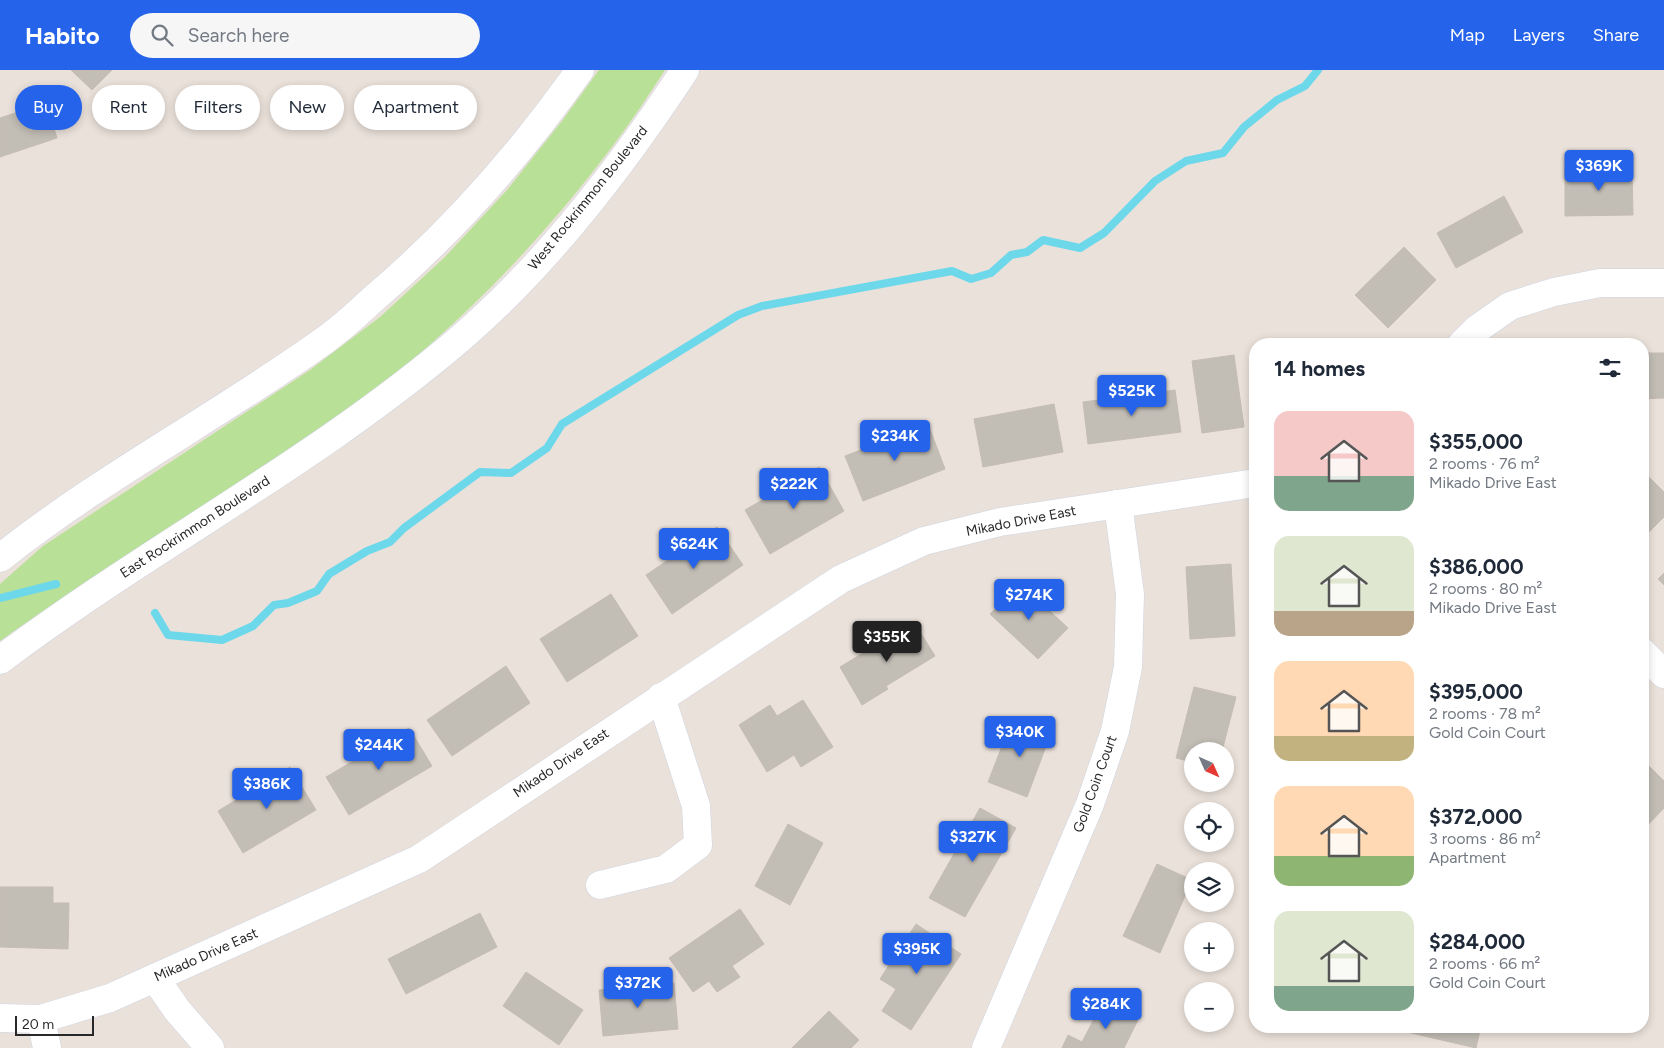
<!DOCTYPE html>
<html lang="en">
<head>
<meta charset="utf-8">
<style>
  body { margin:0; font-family:Figtree,sans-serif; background:#f6f6f7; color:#1f2937; height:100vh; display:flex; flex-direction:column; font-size:19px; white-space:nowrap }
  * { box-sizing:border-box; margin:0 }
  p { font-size:16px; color:#747a83 }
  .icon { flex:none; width:28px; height:28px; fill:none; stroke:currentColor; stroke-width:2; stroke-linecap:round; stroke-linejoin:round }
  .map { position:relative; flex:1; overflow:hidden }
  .panel { position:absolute; left:1249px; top:268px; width:400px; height:695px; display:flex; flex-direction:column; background:#fff; border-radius:20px; box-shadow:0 2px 8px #0003 }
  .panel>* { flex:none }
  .guide { position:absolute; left:15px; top:15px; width:475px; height:45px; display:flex; gap:10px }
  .needle { width:32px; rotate:135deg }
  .buttons { position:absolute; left:1184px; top:672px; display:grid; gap:10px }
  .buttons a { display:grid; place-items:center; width:50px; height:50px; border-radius:50%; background:#fff; box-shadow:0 2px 8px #0003; font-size:25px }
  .scale { position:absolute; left:15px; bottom:12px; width:79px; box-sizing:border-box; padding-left:5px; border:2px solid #282828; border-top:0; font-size:14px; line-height:18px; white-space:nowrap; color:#282828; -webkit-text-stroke:4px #fff; paint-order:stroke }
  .price { position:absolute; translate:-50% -42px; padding:0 11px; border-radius:5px; background:#2563eb; color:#fff; font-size:16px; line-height:32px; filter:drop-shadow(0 1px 2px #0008) }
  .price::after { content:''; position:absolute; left:50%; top:30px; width:15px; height:11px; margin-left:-8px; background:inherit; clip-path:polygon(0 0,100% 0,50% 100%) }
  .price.active { background:#222; color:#fff }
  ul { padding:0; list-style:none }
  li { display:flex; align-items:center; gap:15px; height:125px; padding:0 25px }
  li span { display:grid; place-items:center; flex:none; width:140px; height:100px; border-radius:15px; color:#555 }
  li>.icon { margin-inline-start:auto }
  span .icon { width:60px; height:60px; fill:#fffc; stroke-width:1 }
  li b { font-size:21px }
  h2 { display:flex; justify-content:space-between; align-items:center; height:60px; padding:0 25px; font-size:21px }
  .chip { padding:0 18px; border-radius:22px; background:#fff; box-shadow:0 2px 8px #0003; font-size:18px; line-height:45px }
  .chip.active { background:#2563eb; color:#fff }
  header { display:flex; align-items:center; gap:30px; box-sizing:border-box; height:70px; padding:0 25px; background:#2563eb; color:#fff }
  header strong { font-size:24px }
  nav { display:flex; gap:28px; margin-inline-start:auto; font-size:18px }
  .search { width:350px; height:45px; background:#f6f6f7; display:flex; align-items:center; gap:12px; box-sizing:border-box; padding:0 18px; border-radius:28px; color:#747a83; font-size:19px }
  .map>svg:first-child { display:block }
  .green { fill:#b8e097 }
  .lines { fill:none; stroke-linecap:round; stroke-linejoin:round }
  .stream { stroke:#6ed8eb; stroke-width:8 }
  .building { fill:#c2bdb5; stroke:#c5bdb4 }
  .minor-casing { stroke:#cfd4e1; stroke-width:29 }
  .secondary-casing { stroke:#cfd4e1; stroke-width:29 }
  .minor { stroke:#fff; stroke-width:28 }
  .secondary { stroke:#fff; stroke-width:28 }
  .labels { text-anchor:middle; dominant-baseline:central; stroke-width:4.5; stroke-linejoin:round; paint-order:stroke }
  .street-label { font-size:14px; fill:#282828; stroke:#fff }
</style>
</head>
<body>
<header>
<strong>Habito</strong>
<div class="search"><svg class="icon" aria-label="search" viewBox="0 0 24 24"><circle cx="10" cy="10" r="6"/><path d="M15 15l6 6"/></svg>Search here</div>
<nav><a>Map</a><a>Layers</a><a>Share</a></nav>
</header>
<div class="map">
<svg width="1664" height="978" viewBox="0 0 1664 978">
  <rect width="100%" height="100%" fill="#eae1da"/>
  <path class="green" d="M599 0H665C648 26 631 52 612 77 538 175 451 265 352 337 287 384 220 428 153 472 102 505 49 535 0 571V514L43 476 310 300 380 247 445 187 507 120 562 51Z"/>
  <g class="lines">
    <g class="stream">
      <path d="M0 528 56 514"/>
      <path d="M155 543 168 565 222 570 253 556 274 535 288 533 317 521 329 504 367 481 390 472 404 458 480 402 511 403 547 378 562 354 738 245 762 236 952 201 971 209 991 203 1011 185 1027 182 1043 170 1080 178 1104 163 1155 111 1186 91 1223 83 1244 57 1277 30 1305 16 1318 0"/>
    </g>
  </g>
  <g class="building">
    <path d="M71 0H112L92 20Z"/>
    <path d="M46 33 57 68 0 87V48Z"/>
    <path d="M1632 98 1633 145 1565 146V99Z"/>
    <path d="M1504 126 1523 162 1456 198 1437 163Z"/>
    <path d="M1404 177 1436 210 1388 258 1355 225Z"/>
    <path d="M1642 283H1664V328L1642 329Z"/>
    <path d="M1234 285 1244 357 1202 363 1192 291Z"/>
    <path d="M1175 320 1181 362 1088 374 1083 332Z"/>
    <path d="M1054 334 1063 382 983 397 974 349Z"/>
    <path d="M928 354 945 399 863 431 845 386Z"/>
    <path d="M819 397 844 441 770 484 745 440Z"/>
    <path d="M1642 400 1664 422V447L1642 469Z"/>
    <path d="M717 457 743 495 672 544 646 505Z"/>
    <path d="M1231 494 1235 566 1190 569 1186 497Z"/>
    <path d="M1664 503V515L1658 509Z"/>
    <path d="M1020 513 1068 558 1038 589 990 544Z"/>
    <path d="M611 524 638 566 567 612 540 569Z"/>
    <path d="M914 552 935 586 886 616 888 619 862 635 840 597Z"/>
    <path d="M506 596 530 633 452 686 427 650Z"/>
    <path d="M1194 617 1236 627 1222 681H1192V692L1176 688Z"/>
    <path d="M803 630 833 677 801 697 794 685 767 702 739 655 770 635 777 646Z"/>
    <path d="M1013 648 1051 663 1027 727 988 712Z"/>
    <path d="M409 658 432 696 349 745 326 707Z"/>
    <path d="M1642 689 1664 711V738L1647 756 1642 752Z"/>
    <path d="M290 697 316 740 243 783 218 741Z"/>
    <path d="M980 738 1016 758 965 847 929 828Z"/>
    <path d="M788 754 823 773 790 835 755 816Z"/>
    <path d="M1157 794 1192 810 1160 883 1123 866Z"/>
    <path d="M0 817H53V833H69L68 879 0 877Z"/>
    <path d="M740 839 764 874 732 896 740 907 717 922 709 911 693 922 669 888Z"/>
    <path d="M480 843 497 877 406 924 388 889Z"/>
    <path d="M916 854 961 884 911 960 882 941 896 919 880 909Z"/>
    <path d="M526 902 583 940 559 975 503 936Z"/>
    <path d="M674 913 678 959 603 966 599 920Z"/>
    <path d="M1103 932 1138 950 1124 978H1062L1068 965 1082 972Z"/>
    <path d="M829 941 859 970 851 978H792Z"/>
    <path d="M1381 956H1481L1476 978Z"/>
  </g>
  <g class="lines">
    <g class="minor-casing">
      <g id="minor">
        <path d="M1462 274 1477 259 1510 236 1554 222 1600 213H1664"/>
        <path d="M1642 582 1664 604"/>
        <path d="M600 815 666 799 698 775 696 736 661 627"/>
        <path d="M155 908 177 940 210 978"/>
        <path d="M0 948 41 949 110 928 419 789 841 509 924 471 1000 452 1255 413"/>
        <path d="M41 949 47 978"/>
        <path d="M986 978 1090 734 1115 661 1128 597 1130 524 1118 434"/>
      </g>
    </g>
    <g class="secondary-casing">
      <g id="secondary">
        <path d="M0 488C102 407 219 346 325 270 342 258 357 244 372 230 451 163 520 85 580 0"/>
        <path d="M0 590C150 477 319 390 462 267 549 192 622 96 685 0"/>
      </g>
    </g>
    <use href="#minor" class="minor"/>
    <use href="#secondary" class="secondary"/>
  </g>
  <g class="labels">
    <g class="street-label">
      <text transform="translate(588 128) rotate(-51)">West Rockrimmon Boulevard</text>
      <text transform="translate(1021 451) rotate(-11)">Mikado Drive East</text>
      <text transform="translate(195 457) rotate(-33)">East Rockrimmon Boulevard</text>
      <text transform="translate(561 693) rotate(-34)">Mikado Drive East</text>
      <text transform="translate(1095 714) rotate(-70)">Gold Coin Court</text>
      <text transform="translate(206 885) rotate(-24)">Mikado Drive East</text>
    </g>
  </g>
</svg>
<div class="buttons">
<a><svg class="needle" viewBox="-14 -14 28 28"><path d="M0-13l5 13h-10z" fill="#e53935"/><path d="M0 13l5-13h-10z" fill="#747a83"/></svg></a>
<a><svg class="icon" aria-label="locate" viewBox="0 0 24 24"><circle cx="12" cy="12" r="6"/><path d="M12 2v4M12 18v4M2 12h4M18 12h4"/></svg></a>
<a><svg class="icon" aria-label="layers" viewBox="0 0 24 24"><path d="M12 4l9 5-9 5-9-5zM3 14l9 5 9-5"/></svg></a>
<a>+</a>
<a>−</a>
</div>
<div class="scale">20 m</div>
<b class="price" style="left:1599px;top:122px">$369K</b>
<b class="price" style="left:1132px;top:347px">$525K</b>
<b class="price" style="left:895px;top:392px">$234K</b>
<b class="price" style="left:794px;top:440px">$222K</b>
<b class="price" style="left:694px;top:500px">$624K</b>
<b class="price" style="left:1029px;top:551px">$274K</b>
<b class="price active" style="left:887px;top:593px">$355K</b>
<b class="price" style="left:1020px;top:688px">$340K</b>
<b class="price" style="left:379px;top:701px">$244K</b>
<b class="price" style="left:267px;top:740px">$386K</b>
<b class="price" style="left:973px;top:793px">$327K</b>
<b class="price" style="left:917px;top:905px">$395K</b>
<b class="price" style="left:638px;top:939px">$372K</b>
<b class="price" style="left:1106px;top:960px">$284K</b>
<div class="guide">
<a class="chip active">Buy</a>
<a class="chip">Rent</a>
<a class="chip">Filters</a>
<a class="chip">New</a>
<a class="chip">Apartment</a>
</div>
<section class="panel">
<h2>14 homes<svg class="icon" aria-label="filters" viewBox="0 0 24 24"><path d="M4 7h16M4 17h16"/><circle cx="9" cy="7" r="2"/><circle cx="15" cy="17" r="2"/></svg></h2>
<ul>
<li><span style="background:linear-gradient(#f6c9c9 65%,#7fa58c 0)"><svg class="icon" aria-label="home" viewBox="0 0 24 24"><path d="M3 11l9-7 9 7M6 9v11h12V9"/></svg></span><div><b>$355,000</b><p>2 rooms · 76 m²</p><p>Mikado Drive East</p></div></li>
<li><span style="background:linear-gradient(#dfe7d0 75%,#b9a48a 0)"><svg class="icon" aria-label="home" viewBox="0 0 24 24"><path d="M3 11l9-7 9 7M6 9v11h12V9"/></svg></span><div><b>$386,000</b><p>2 rooms · 80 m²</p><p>Mikado Drive East</p></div></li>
<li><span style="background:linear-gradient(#ffd9b3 75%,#c2b280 0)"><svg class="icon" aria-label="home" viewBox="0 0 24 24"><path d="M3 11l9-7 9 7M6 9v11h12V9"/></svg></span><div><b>$395,000</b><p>2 rooms · 78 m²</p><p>Gold Coin Court</p></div></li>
<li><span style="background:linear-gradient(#ffd9b3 70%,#8fb573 0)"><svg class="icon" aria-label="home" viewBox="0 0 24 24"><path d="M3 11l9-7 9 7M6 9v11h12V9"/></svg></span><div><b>$372,000</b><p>3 rooms · 86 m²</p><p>Apartment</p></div></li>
<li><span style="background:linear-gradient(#dfe7d0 75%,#7fa58c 0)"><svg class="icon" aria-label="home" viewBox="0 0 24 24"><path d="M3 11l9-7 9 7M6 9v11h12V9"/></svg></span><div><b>$284,000</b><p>2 rooms · 66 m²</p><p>Gold Coin Court</p></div></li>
</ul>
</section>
</div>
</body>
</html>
